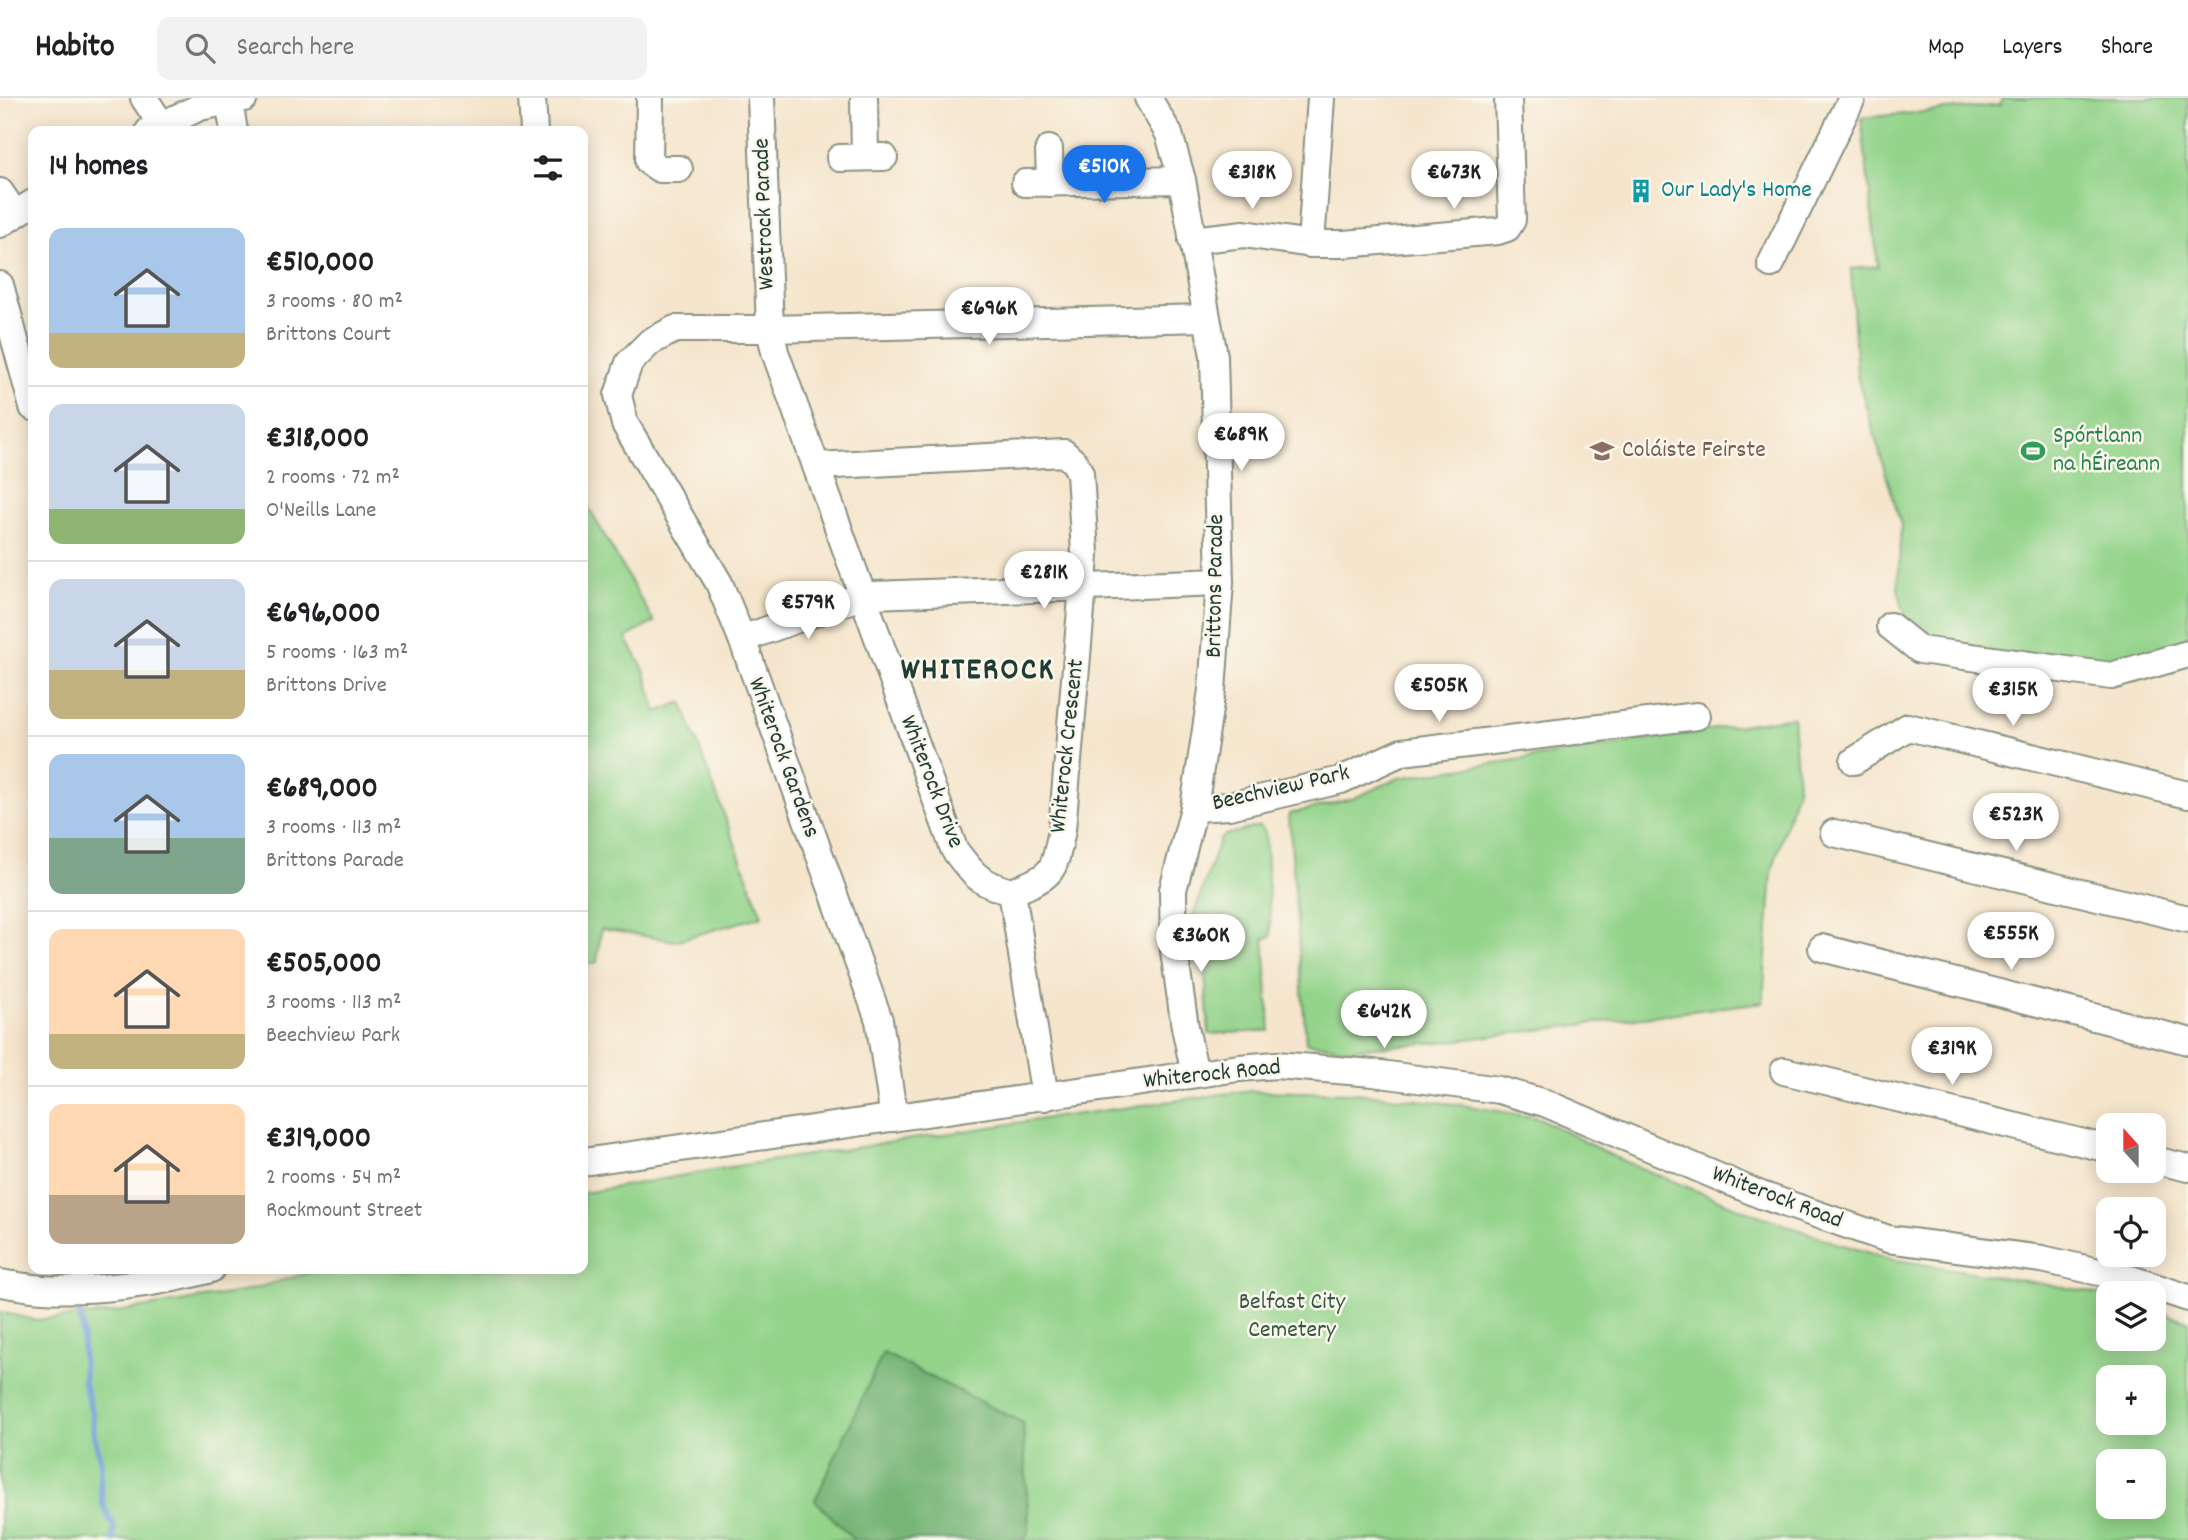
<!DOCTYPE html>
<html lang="en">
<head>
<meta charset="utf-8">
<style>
  body { margin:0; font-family:Dekko,sans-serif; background:#f2f2f2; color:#202124; height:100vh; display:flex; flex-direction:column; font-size:26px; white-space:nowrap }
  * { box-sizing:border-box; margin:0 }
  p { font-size:23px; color:#757577 }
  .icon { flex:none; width:38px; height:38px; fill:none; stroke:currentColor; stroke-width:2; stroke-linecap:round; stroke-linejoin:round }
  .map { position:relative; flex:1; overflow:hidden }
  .sheet { position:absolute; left:28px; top:28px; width:560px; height:1148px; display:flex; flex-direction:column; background:#fff; border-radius:14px; box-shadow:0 4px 18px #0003 }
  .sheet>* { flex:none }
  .needle { width:46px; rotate:339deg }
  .tools { position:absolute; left:2096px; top:1015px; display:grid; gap:14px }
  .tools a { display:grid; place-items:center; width:70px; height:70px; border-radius:14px; background:#fff; box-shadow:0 4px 18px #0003; font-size:35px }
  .price { position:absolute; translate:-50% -60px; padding:0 16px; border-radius:24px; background:#fff; color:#222; font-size:23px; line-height:46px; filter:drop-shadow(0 2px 4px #0008) }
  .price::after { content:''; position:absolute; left:50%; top:42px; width:21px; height:16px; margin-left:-10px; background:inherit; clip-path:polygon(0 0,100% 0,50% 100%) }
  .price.on { background:#1a73e8; color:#fff }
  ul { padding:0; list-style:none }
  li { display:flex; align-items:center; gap:21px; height:175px; padding:0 21px }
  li+li { border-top:2px solid #e0e0e0 }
  li span { display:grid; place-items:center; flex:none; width:196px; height:140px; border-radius:14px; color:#555 }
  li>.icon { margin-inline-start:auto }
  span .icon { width:84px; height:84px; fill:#fffc; stroke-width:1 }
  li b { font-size:30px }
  h2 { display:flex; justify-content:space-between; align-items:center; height:84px; padding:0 21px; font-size:30px }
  header { display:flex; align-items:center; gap:42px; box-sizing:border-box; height:98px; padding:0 35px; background:#fff; border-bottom:2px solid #e0e0e0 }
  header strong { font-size:33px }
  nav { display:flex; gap:38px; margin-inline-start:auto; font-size:24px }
  .search { width:490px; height:63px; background:#f2f2f2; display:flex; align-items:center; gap:18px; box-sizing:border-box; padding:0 24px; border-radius:14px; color:#757577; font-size:26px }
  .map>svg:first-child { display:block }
  .green { fill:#93d38a; stroke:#59885f; stroke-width:2; fill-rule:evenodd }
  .forest { fill:#76b576; stroke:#4a7955; stroke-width:2 }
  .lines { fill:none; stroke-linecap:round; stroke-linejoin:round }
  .stream { stroke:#709ed9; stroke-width:6 }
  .minor-casing { stroke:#8a9180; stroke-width:30 }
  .minor { stroke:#fff; stroke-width:26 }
  .labels { text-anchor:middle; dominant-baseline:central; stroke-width:5; stroke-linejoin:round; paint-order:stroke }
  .culture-label { font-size:24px; fill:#0d838f; stroke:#fbf7ec; text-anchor:start }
  .street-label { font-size:24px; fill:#1f3d34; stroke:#fbf7ec }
  .leisure-label { font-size:24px; fill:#27864d; stroke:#fbf7ec; text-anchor:start }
  .education-label { font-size:24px; fill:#785e54; stroke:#fbf7ec; text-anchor:start }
  .park-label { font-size:24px; fill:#365b45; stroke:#fbf7ec }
  .district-label { font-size:32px; font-weight:bold; letter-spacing:2px; fill:#1f3d34; stroke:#fbf7ec }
</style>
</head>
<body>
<header>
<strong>Habito</strong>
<div class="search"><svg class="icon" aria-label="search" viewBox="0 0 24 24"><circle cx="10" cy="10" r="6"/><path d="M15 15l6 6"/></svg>Search here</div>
<nav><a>Map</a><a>Layers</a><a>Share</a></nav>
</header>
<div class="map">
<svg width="2188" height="1442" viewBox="0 0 2188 1442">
  <rect width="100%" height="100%" fill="#fbf7ec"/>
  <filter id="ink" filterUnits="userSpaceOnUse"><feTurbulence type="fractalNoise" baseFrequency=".0143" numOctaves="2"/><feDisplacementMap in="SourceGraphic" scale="14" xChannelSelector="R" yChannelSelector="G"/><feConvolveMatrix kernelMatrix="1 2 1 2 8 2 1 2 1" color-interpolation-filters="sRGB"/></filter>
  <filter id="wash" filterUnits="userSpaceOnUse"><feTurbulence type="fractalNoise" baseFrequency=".00686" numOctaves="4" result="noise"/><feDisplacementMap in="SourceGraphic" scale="28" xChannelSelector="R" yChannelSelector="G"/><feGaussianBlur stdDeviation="1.57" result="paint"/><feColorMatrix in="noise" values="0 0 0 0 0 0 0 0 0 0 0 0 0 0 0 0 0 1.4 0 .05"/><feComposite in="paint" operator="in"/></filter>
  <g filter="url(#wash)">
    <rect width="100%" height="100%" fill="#f5e5cc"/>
    <g class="green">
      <path d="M2002 0H2188V543L2119 564 2093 569 1932 545 1906 520 1898 491 1901 427 1857 278 1851 171 1878 168 1861 20 2001 7Z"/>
      <path d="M583 400 654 524 626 540 644 572 657 614 682 604 762 818 675 843 601 831 597 864 583 868Z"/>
      <path d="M1793 619 1798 688 1772 773 1763 904 1443 944 1350 951 1306 945 1289 716 1352 701 1399 680Z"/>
      <path d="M1260 728 1265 734 1271 839 1264 840 1270 933 1209 936 1203 844H1195L1193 819 1220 740 1225 737Z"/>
      <path d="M1244 993 1356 995 1462 1007 1539 1020 1614 1059 1736 1109 1833 1144 1891 1161 2080 1192 2109 1199V1241H2154V1212L2188 1223V1442H0V1214L35 1222 105 1216 246 1193 321 1171H583V1095L730 1069 1036 1022ZM2109 1279H2154V1325H2109ZM2109 1363H2154V1409H2109Z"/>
    </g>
    <path class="forest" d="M883 1255 1023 1325 1029 1433 1024 1442H854L815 1402Z"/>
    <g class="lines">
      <path class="stream" d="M77 1203 82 1226 84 1285 92 1315 94 1337 101 1364 100 1385 103 1407 114 1429 113 1442"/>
    </g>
  </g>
  <g filter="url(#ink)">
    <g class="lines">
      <g class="minor-casing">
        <g id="minor">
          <path d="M144 0 161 26"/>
          <path d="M532 0 534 33"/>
          <path d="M650 0 649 64 660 71H679"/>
          <path d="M761 0 770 231 775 254 954 751C973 777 980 786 1012 794L1045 999"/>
          <path d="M864 0 865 59"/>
          <path d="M1148 0 1169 36 1182 82 1214 258 1220 484 1212 592 1194 710 1173 792 1174 853 1185 929 1195 976"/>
          <path d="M229 3 234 33"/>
          <path d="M149 33 200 9 244 0"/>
          <path d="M1049 51 1050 85"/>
          <path d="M840 60 884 59"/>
          <path d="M1025 85 1182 82"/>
          <path d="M0 94 15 116"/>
          <path d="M0 126 33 105"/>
          <path d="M1192 142 1244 136 1311 146H1344L1498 133 1507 130 1512 122 1508 0"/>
          <path d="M1311 146 1321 0"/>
          <path d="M1771 166 1852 0"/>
          <path d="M0 187 33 309"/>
          <path d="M816 368 1064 355 1075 365 1080 375 1085 455 1083 488 1062 732C1053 776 1055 776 1012 794"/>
          <path d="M1890 528 1920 552 2111 578 2188 556"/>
          <path d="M742 541 856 500 873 497 1220 484"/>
          <path d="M1854 663 1908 629 2188 697"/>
          <path d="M1194 710 1229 708 1341 682 1402 654 1697 618"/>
          <path d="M1834 735 2188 821"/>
          <path d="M1822 850 2188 943"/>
          <path d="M1784 973 2109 1051"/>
          <path d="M894 1020 879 922 742 541 719 485 625 326 618 297 629 265 650 244 675 231H770L1206 220"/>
          <path d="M2154 1062 2188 1070"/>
          <path d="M583 1064 1239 970 1276 967 1373 975 1499 992 1545 1005 1761 1097 1888 1141 2042 1161 2134 1182 2188 1200"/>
          <path d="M0 1185C14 1187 29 1190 43 1191 95 1194 161 1185 211 1171"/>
        </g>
      </g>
      <use href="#minor" class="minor"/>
    </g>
  </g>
  <defs>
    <g id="building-bare" transform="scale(1.89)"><path d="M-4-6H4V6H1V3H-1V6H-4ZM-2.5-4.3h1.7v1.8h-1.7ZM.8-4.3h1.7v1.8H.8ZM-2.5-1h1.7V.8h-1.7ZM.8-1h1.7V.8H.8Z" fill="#0f9aa8" stroke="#fbf7ec" stroke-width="2.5" paint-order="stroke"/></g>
    <g id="school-bare" transform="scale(1.89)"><path d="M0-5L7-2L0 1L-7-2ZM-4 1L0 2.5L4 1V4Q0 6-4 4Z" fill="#8d6e63" stroke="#fbf7ec" stroke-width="2.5" paint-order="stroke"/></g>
    <g id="stadium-bare" transform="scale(1.89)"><path d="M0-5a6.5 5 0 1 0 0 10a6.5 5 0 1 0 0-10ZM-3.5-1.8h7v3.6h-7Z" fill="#2e9e5b" stroke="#fbf7ec" stroke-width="2.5" paint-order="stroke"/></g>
  </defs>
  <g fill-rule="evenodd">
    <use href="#building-bare" x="1641" y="93"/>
    <use href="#school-bare" x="1602" y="353"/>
    <use href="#stadium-bare" x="2033" y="353"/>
  </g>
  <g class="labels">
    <g class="culture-label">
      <text x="1661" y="93">Our Lady's Home</text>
    </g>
    <g class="street-label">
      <text transform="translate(765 116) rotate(-92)">Westrock Parade</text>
      <text transform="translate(1216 488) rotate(-89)">Brittons Parade</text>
      <text transform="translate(1068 648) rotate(-84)">Whiterock Crescent</text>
      <text transform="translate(783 660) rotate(70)">Whiterock Gardens</text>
      <text transform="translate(931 684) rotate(69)">Whiterock Drive</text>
      <text transform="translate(1281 691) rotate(-13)">Beechview Park</text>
      <text transform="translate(1212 977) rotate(-6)">Whiterock Road</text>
      <text transform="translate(1777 1100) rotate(21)">Whiterock Road</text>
    </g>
    <g class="leisure-label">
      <text x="2053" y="339">Spórtlann<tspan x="2053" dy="28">na hÉireann</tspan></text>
    </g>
    <g class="education-label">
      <text x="1622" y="353">Coláiste Feirste</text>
    </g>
    <g class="park-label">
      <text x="1292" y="1205">Belfast City<tspan x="1292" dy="28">Cemetery</tspan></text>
    </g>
    <g class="district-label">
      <text x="978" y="574">WHITEROCK</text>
    </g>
  </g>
</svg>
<div class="tools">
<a><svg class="needle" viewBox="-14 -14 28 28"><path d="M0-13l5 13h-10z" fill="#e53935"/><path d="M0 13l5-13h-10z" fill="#757577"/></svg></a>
<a><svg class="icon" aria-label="locate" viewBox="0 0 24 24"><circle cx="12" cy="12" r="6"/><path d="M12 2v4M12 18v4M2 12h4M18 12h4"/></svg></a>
<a><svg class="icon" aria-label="layers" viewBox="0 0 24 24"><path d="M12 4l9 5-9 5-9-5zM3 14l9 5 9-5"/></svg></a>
<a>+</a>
<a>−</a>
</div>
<b class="price on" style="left:1104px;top:107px">€510K</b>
<b class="price" style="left:1252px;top:113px">€318K</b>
<b class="price" style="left:1454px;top:113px">€673K</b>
<b class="price" style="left:989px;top:249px">€696K</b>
<b class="price" style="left:1241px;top:375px">€689K</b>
<b class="price" style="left:1044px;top:513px">€281K</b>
<b class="price" style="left:808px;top:543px">€579K</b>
<b class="price" style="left:1439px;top:626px">€505K</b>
<b class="price" style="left:2013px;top:630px">€315K</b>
<b class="price" style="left:2016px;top:755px">€523K</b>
<b class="price" style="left:2011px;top:874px">€555K</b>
<b class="price" style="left:1201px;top:876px">€360K</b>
<b class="price" style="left:1384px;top:952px">€642K</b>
<b class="price" style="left:1952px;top:989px">€319K</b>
<section class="sheet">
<h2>14 homes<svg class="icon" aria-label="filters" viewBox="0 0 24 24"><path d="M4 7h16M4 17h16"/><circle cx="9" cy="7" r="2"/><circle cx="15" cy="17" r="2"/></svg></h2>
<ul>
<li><span style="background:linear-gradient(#a9c7e8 75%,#c2b280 0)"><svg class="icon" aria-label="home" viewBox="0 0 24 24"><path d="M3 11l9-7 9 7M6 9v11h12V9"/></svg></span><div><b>€510,000</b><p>3 rooms · 80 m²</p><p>Brittons Court</p></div></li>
<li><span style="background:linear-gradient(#c9d6e8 75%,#8fb573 0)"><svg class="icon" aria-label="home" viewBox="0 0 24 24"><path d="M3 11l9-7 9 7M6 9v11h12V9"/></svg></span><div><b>€318,000</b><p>2 rooms · 72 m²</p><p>O'Neills Lane</p></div></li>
<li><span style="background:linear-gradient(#c9d6e8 65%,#c2b280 0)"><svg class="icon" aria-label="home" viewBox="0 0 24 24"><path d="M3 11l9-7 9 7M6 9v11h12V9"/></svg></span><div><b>€696,000</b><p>5 rooms · 163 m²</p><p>Brittons Drive</p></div></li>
<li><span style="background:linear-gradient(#a9c7e8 60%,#7fa58c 0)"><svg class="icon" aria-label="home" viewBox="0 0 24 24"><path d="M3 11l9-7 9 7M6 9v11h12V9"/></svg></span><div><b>€689,000</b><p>3 rooms · 113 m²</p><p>Brittons Parade</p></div></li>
<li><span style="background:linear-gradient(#ffd9b3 75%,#c2b280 0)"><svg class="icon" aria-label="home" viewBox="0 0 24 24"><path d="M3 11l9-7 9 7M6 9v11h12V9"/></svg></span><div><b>€505,000</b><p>3 rooms · 113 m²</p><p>Beechview Park</p></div></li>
<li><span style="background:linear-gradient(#ffd9b3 65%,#b9a48a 0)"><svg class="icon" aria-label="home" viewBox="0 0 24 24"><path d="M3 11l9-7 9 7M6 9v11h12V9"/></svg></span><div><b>€319,000</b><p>2 rooms · 54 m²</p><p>Rockmount Street</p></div></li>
</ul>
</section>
</div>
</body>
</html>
